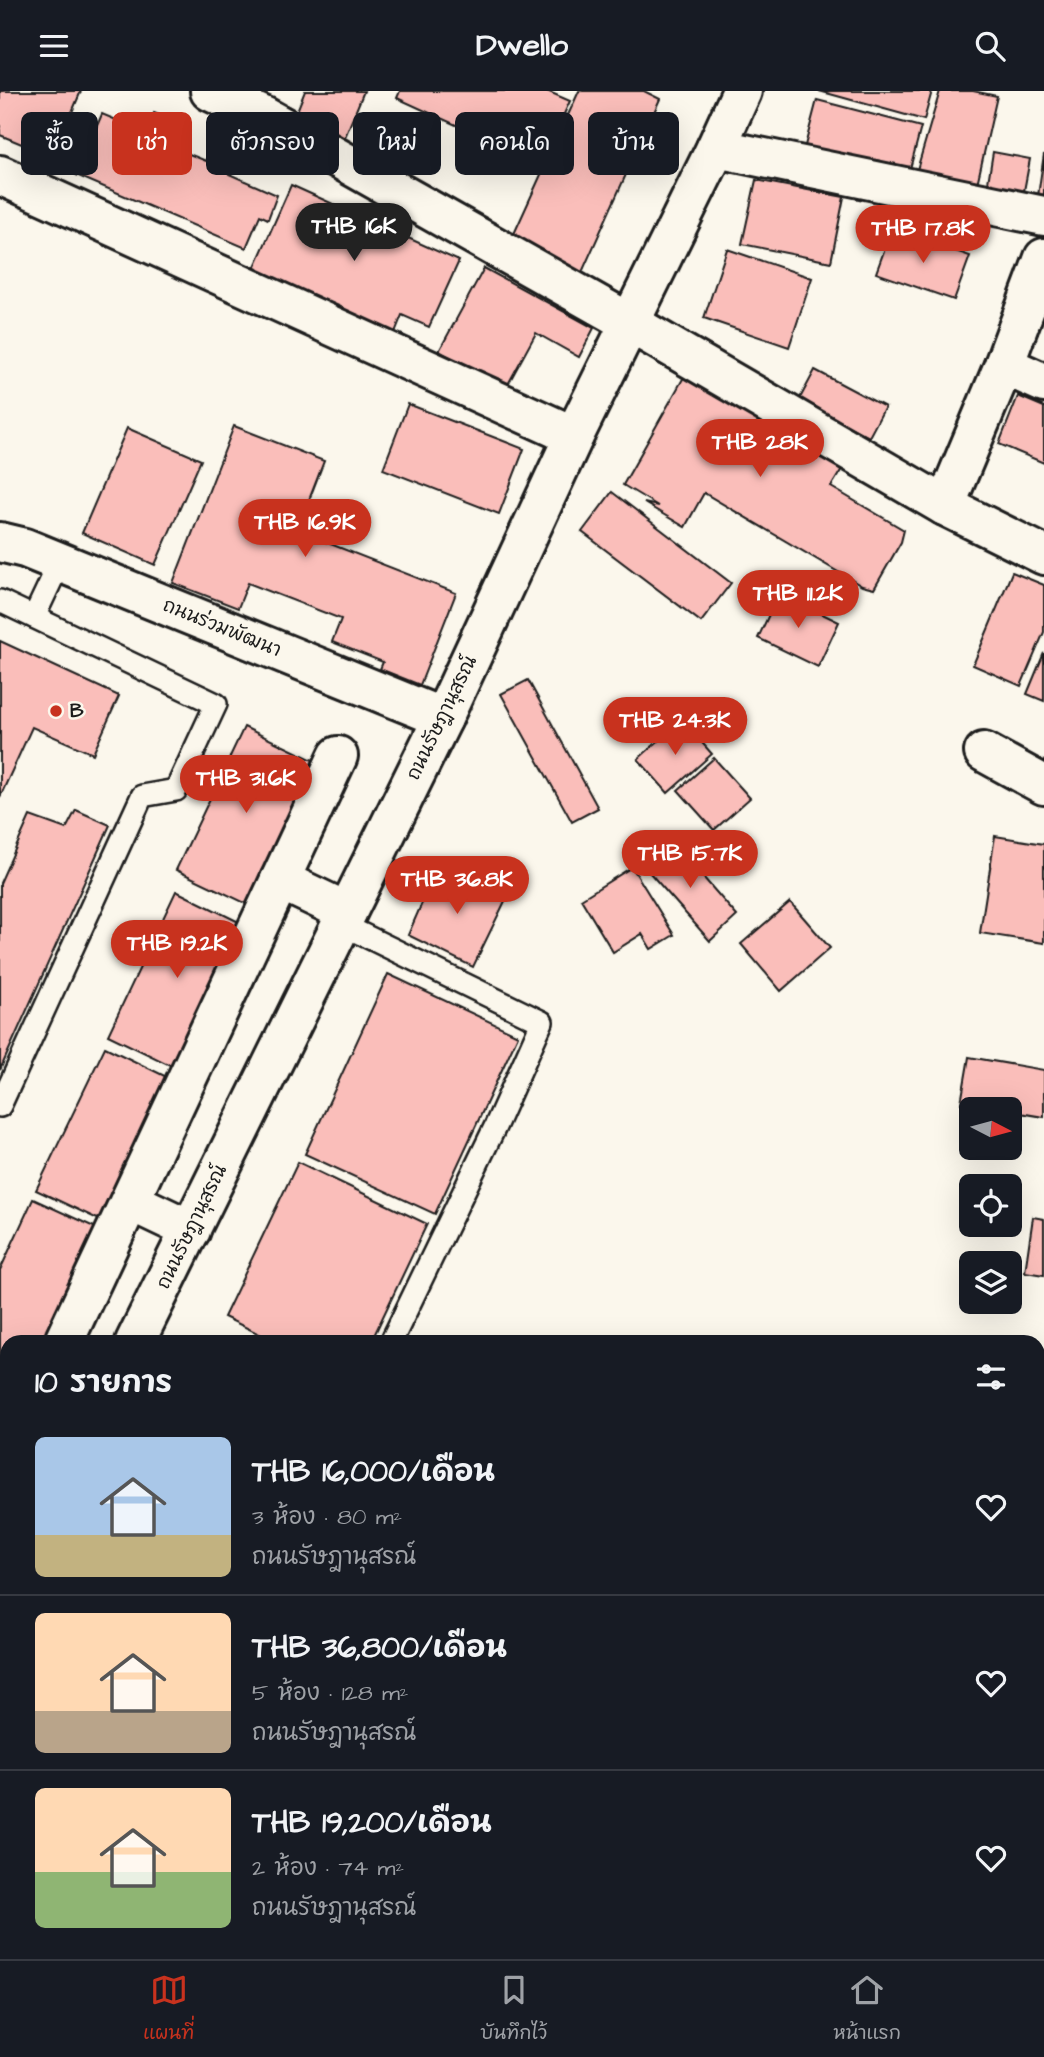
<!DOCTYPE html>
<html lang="th">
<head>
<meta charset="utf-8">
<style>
  body { margin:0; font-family:"Architects Daughter","Playpen Sans Thai",sans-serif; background:#20242c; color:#f1f3f6; height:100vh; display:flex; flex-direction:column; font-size:26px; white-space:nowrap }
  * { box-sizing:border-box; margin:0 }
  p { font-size:23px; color:#9ea1a6 }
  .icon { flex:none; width:38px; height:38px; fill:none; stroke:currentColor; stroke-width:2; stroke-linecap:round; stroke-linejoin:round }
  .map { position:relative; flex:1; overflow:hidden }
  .side { position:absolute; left:0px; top:1244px; width:1045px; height:625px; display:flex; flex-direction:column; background:#171b24; border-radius:21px 21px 0 0; box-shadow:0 7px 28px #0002 }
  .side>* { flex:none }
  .banner { position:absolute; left:21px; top:21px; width:1003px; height:63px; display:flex; gap:14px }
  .needle { width:46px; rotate:96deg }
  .controls { position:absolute; left:959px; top:1006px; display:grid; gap:14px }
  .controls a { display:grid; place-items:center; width:63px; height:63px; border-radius:10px; background:#171b24; box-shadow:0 7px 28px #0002; font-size:35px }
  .price { position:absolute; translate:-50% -60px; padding:0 16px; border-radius:24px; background:#c8321e; color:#fff; font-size:23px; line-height:46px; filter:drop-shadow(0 2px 4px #0008) }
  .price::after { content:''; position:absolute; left:50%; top:42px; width:21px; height:16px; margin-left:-10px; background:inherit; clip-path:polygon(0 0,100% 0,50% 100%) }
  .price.on { background:#222; color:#fff }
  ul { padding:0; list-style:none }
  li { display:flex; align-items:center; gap:21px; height:175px; padding:0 35px }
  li+li { border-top:2px solid #363941 }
  li span { display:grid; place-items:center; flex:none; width:196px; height:140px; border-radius:10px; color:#555 }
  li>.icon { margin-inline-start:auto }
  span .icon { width:84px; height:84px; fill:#fffc; stroke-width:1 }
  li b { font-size:30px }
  h2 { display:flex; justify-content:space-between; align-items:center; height:84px; padding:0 35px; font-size:30px }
  .pill { padding:0 24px; border-radius:10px; background:#171b24; box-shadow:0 7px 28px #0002; font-size:24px; line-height:63px }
  .pill.on { background:#c8321e; color:#fff }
  header { display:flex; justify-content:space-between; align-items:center; height:91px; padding:0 35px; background:#171b24; font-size:32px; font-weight:700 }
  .tabs { display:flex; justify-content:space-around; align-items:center; height:98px; border-top:2px solid #363941; background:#171b24; font-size:19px; color:#9ea1a6 }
  .tabs a { display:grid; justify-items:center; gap:4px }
  .tabs .on { color:#c8321e }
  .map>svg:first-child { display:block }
  .building { fill:#fabeba; stroke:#1c1c1c; stroke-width:2 }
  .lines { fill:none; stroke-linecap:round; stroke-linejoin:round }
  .service-casing { stroke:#1c1c1c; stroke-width:26 }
  .minor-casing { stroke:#1c1c1c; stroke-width:44 }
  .tertiary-casing { stroke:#1c1c1c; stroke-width:44 }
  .service { stroke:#fbf7ec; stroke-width:21 }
  .minor { stroke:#fbf7ec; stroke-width:38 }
  .tertiary { stroke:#fbf7ec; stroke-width:38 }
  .poi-dot { fill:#c8321e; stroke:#fbf7ec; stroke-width:2.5 }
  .labels { text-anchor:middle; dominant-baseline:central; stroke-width:5; stroke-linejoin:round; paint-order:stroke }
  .street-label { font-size:19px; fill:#1c1c1c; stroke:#fbf7ec }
  .poi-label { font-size:19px; font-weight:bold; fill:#1c1c1c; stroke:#fbf7ec; text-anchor:start }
</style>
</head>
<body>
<header><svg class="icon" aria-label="menu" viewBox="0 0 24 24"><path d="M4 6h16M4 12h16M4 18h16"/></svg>Dwello<svg class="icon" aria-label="search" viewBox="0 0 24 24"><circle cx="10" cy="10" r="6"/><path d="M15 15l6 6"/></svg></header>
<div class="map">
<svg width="1044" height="1868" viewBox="0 0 1044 1868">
  <rect width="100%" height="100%" fill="#fbf7ec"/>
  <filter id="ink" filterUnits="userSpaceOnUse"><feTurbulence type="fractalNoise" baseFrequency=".0143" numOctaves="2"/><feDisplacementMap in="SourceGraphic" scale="14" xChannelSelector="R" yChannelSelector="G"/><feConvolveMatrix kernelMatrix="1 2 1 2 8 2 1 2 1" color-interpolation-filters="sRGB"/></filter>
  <g filter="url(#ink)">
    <g class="building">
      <path d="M0 0H81L53 66 0 44Z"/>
      <path d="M305 0H364L343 51 293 30Z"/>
      <path d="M400 0H547L570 10 541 73 397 7Z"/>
      <path d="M579 0H644L660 8 579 188 508 156Z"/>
      <path d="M819 0H932L924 29Z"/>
      <path d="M940 0H973L997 5 975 102 914 89Z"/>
      <path d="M817 9 921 36 906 93 802 66Z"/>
      <path d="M154 22 176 31 167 54 206 70 212 57 235 67 229 83 277 104 268 128 260 124 246 157 76 84 102 23 145 41Z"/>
      <path d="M993 61 1030 68 1021 116 985 110Z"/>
      <path d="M1044 63V120L1036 119Z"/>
      <path d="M756 89 844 106 831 171 742 153Z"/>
      <path d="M291 94 459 170 429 236 402 224 394 244 253 180Z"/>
      <path d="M892 138 970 165 954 209 876 182Z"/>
      <path d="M727 158 812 187 789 256 704 227Z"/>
      <path d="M484 177 594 237 579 266 536 242 506 297 439 260Z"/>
      <path d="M689 277 848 368 831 396 904 439 901 451 874 498 862 495 704 402 685 436 644 412 658 415 623 394Z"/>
      <path d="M815 279 885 316 869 346 799 309Z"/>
      <path d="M1018 305 1044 316V372L999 353Z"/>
      <path d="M408 313 524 358 499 423 383 378Z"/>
      <path d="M234 335 324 370 297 440 456 502 420 594 380 578 383 571 332 551 341 528 248 492 238 517 173 492Z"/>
      <path d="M127 337 201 369 155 474 82 442Z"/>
      <path d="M612 401 731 492 701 531 582 441Z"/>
      <path d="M1012 481 1044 494V541L1021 595 973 574Z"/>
      <path d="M779 502 839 531 818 576 758 547Z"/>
      <path d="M0 550 119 605 93 663 32 636 0 706Z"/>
      <path d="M1044 562V610L1027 603Z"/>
      <path d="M528 589 598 717 572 731 501 603Z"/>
      <path d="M682 629 712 663 668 702 638 668Z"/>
      <path d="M244 636 315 670 247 813 176 779Z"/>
      <path d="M714 667 750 707 714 739 678 699Z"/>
      <path d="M76 719 110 734 0 979V792L30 725 66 738Z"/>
      <path d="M995 745 1044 753V852L980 842Z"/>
      <path d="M670 748 737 825 710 850 642 773Z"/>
      <path d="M439 773 507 806 473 876 408 844Z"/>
      <path d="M632 776 674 844 651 858 642 843 613 861 581 808Z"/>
      <path d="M176 800 247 835 178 978 108 944Z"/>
      <path d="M790 811 830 857 781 900 741 853Z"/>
      <path d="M388 883 518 944 435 1123 305 1063Z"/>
      <path d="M105 956 175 990 108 1133 36 1099Z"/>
      <path d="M969 966 1044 979V1026L961 1012Z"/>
      <path d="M298 1071 427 1133 371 1251H276L224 1226Z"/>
      <path d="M33 1108 105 1141 54 1251H7V1271L0 1268V1179Z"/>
      <path d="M1033 1126 1044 1128V1184L1025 1181Z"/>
      <path d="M1044 1679V1746L1038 1745V1691H1042Z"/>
      <path d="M1044 1826V1868H1037Z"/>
      <path d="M0 1838 7 1841V1862H52L49 1868H0Z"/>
    </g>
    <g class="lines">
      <g class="service-casing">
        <g id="service">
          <path d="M0 510 216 613 176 699 142 705 0 1015"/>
          <path d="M34 526 60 471"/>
          <path d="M341 833 542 931 495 1036 391 1251"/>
        </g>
      </g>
      <g class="minor-casing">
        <g id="minor">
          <path d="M210 0 265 26 630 232 945 415 1044 464"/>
          <path d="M716 57 1044 125"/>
          <path d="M0 84 574 345"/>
          <path d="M1004 274 1044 292"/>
          <path d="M945 415 1004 274 1044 167"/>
          <path d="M984 661 1044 694"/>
          <path d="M280 789 347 821"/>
          <path d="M130 1110 191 1139"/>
          <path d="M65 1248 338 665"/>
        </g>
      </g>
      <g class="tertiary-casing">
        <g id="tertiary">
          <path d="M0 451 25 457 443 627"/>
          <path d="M135 1251 443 627 574 345 716 57 742 0"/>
          <path d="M0 1527 7 1513"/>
        </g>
      </g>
      <use href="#service" class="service"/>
      <use href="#minor" class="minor"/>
      <use href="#tertiary" class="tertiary"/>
    </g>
  </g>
  <circle class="poi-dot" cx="56" cy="620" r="7"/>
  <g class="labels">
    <g class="street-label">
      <text transform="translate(222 537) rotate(22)">ถนนร่วมพัฒนา</text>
      <text transform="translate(442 627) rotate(-64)">ถนนรัษฎานุสรณ์</text>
      <text transform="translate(192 1136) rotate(-64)">ถนนรัษฎานุสรณ์</text>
    </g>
    <g class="poi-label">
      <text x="70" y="620">B</text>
    </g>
  </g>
</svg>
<div class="controls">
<a><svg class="needle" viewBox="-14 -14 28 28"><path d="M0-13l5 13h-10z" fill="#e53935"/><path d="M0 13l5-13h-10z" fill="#9ea1a6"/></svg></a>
<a><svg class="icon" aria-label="locate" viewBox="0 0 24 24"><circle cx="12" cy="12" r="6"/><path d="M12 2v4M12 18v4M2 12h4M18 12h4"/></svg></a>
<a><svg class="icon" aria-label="layers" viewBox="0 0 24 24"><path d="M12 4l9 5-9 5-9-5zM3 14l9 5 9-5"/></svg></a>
</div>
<b class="price on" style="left:354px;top:172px">THB 16K</b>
<b class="price" style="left:923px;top:174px">THB 17.8K</b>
<b class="price" style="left:760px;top:388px">THB 28K</b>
<b class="price" style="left:305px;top:468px">THB 16.9K</b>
<b class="price" style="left:798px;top:539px">THB 11.2K</b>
<b class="price" style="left:675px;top:666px">THB 24.3K</b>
<b class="price" style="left:246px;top:724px">THB 31.6K</b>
<b class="price" style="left:690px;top:799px">THB 15.7K</b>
<b class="price" style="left:457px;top:825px">THB 36.8K</b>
<b class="price" style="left:177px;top:889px">THB 19.2K</b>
<div class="banner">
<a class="pill">ซื้อ</a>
<a class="pill on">เช่า</a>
<a class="pill">ตัวกรอง</a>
<a class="pill">ใหม่</a>
<a class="pill">คอนโด</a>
<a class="pill">บ้าน</a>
</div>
<section class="side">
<h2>10 รายการ<svg class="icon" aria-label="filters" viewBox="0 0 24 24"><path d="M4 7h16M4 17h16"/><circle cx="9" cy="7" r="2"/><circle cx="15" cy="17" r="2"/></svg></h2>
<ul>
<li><span style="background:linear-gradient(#a9c7e8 70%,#c2b280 0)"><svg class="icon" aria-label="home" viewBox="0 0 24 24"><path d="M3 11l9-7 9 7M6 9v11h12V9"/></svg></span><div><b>THB 16,000/เดือน</b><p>3 ห้อง · 80 m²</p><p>ถนนรัษฎานุสรณ์</p></div><svg class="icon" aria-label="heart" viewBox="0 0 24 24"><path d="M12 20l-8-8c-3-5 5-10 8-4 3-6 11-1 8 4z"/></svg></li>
<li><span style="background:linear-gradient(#ffd9b3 70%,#b9a48a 0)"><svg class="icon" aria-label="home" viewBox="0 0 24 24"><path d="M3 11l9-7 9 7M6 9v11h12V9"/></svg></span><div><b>THB 36,800/เดือน</b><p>5 ห้อง · 128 m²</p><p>ถนนรัษฎานุสรณ์</p></div><svg class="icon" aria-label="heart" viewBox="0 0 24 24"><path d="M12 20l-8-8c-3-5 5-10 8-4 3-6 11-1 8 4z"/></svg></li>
<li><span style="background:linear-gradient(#ffd9b3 60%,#8fb573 0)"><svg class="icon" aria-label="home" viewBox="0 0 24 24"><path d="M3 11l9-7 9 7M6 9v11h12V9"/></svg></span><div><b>THB 19,200/เดือน</b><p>2 ห้อง · 74 m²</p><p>ถนนรัษฎานุสรณ์</p></div><svg class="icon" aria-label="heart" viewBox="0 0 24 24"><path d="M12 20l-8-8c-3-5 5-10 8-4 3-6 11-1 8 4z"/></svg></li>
</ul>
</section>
</div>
<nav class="tabs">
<a class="on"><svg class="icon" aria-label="map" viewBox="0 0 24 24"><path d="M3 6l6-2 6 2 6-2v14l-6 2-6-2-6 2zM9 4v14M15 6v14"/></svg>แผนที่</a>
<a><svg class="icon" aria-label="saved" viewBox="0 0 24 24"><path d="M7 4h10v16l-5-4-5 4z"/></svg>บันทึกไว้</a>
<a><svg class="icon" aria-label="home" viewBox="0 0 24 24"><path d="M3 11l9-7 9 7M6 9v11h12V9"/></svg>หน้าแรก</a>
</nav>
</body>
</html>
